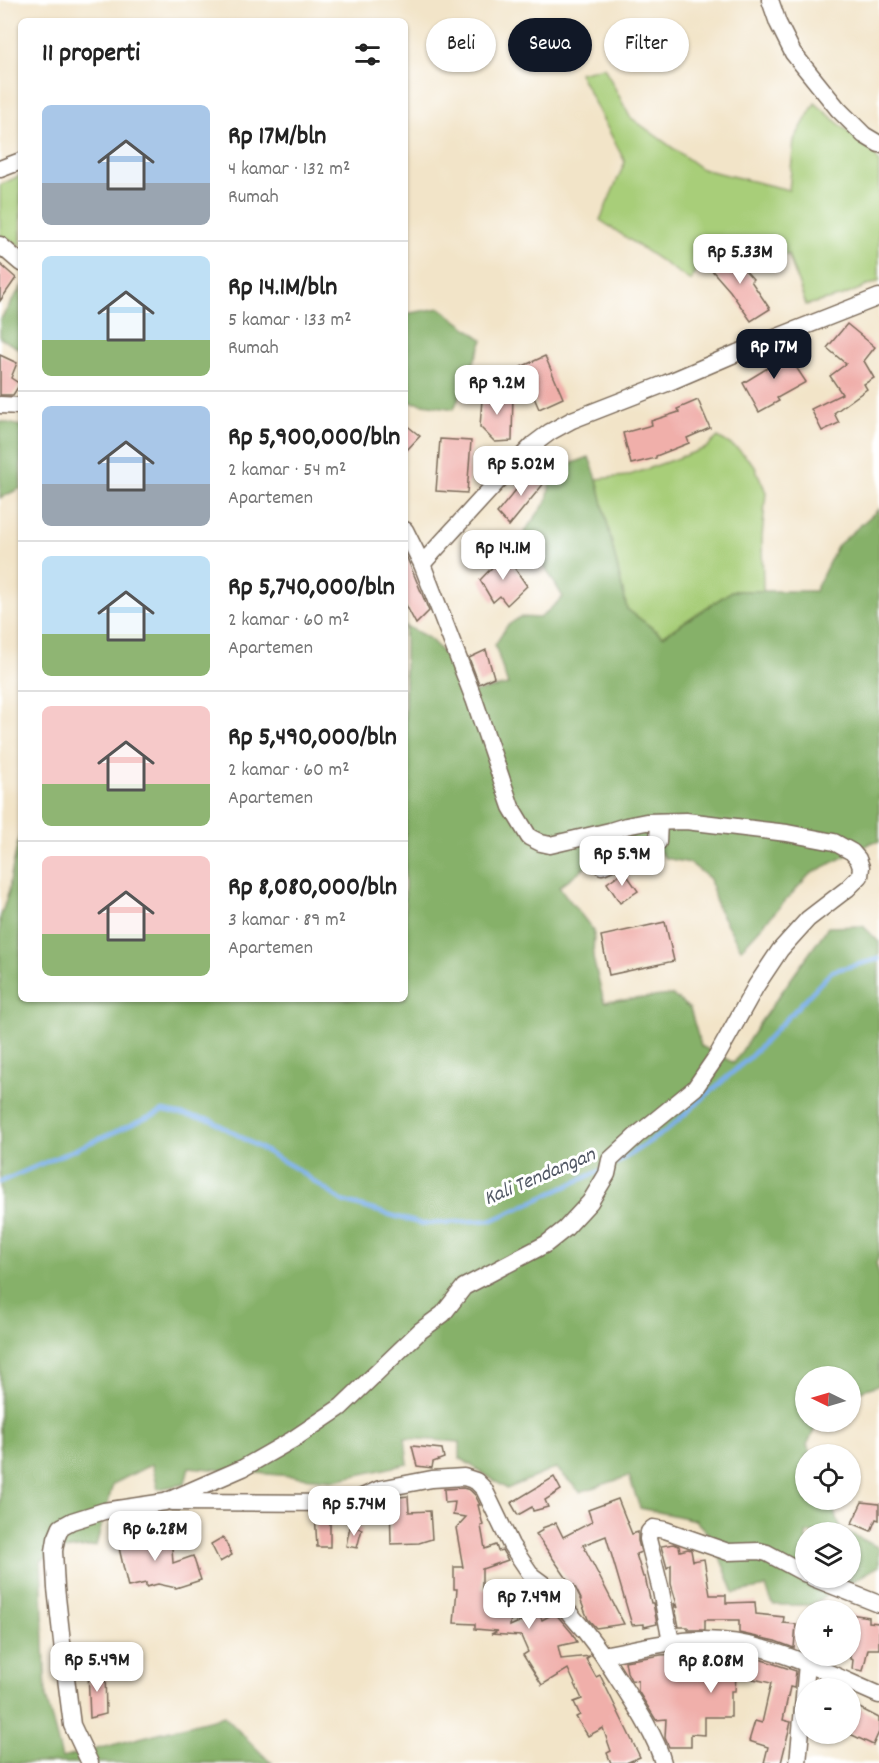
<!DOCTYPE html>
<html lang="id">
<head>
<meta charset="utf-8">
<style>
  body { margin:0; font-family:Dekko,sans-serif; background:#f2f2f2; color:#222; height:100vh; display:flex; flex-direction:column; font-size:22px; white-space:nowrap }
  * { box-sizing:border-box; margin:0 }
  p { font-size:20px; color:#767676 }
  .icon { flex:none; width:33px; height:33px; fill:none; stroke:currentColor; stroke-width:2; stroke-linecap:round; stroke-linejoin:round }
  .map { position:relative; flex:1; overflow:hidden }
  .details { position:absolute; left:18px; top:18px; width:390px; height:984px; display:flex; flex-direction:column; background:#fff; border-radius:9px; box-shadow:0 2px 4px #0004 }
  .details>* { flex:none }
  .top-card { position:absolute; left:426px; top:18px; width:363px; height:54px; display:flex; gap:12px }
  .needle { width:39px; rotate:275deg }
  .controls { position:absolute; left:795px; top:1366px; display:grid; gap:12px }
  .controls a { display:grid; place-items:center; width:66px; height:66px; border-radius:50%; background:#fff; box-shadow:0 2px 4px #0004; font-size:30px }
  .price { position:absolute; translate:-50% -51px; padding:0 14px; border-radius:12px; background:#fff; color:#222; font-size:20px; line-height:39px; filter:drop-shadow(0 2px 3px #0008) }
  .price::after { content:''; position:absolute; left:50%; top:36px; width:18px; height:14px; margin-left:-9px; background:inherit; clip-path:polygon(0 0,100% 0,50% 100%) }
  .price.selected { background:#111827; color:#fff }
  ul { padding:0; list-style:none }
  li { display:flex; align-items:center; gap:18px; height:150px; padding:0 24px }
  li+li { border-top:2px solid #e0e0e0 }
  li span { display:grid; place-items:center; flex:none; width:168px; height:120px; border-radius:9px; color:#555 }
  li>.icon { margin-inline-start:auto }
  span .icon { width:72px; height:72px; fill:#fffc; stroke-width:1 }
  li b { font-size:26px }
  h2 { display:flex; justify-content:space-between; align-items:center; height:72px; padding:0 24px; font-size:26px }
  .pill { padding:0 21px; border-radius:27px; background:#fff; box-shadow:0 2px 4px #0004; font-size:21px; line-height:54px }
  .pill.selected { background:#111827; color:#fff }
  .map>svg:first-child { display:block }
  .green { fill:#a8ce79; stroke:#727c4c; stroke-width:1.5 }
  .forest { fill:#86b169; stroke:#606e44; stroke-width:1.5; fill-rule:evenodd }
  .lines { fill:none; stroke-linecap:round; stroke-linejoin:round }
  .stream { stroke:#7cb0e9; stroke-width:4.5 }
  .building { fill:#f0afaa }
  .minor-casing { stroke:#7b6b5a; stroke-width:19 }
  .minor { stroke:#fff; stroke-width:16 }
  .labels { text-anchor:middle; dominant-baseline:central; stroke-width:6; stroke-linejoin:round; paint-order:stroke }
  .water-label { font-size:21px; font-style:italic; fill:#525965; stroke:#fff }
</style>
</head>
<body>
<div class="map">
<svg width="879" height="1763" viewBox="0 0 879 1763">
  <rect width="100%" height="100%" fill="#fff"/>
  <filter id="ink" filterUnits="userSpaceOnUse"><feTurbulence type="fractalNoise" baseFrequency=".0167" numOctaves="2"/><feDisplacementMap in="SourceGraphic" scale="12" xChannelSelector="R" yChannelSelector="G"/><feConvolveMatrix kernelMatrix="1 2 1 2 8 2 1 2 1" color-interpolation-filters="sRGB"/></filter>
  <filter id="wash" filterUnits="userSpaceOnUse"><feTurbulence type="fractalNoise" baseFrequency=".008" numOctaves="4" result="noise"/><feDisplacementMap in="SourceGraphic" scale="24" xChannelSelector="R" yChannelSelector="G"/><feGaussianBlur stdDeviation="1.35" result="paint"/><feColorMatrix in="noise" values="0 0 0 0 0 0 0 0 0 0 0 0 0 0 0 0 0 1.4 0 .05"/><feComposite in="paint" operator="in"/></filter>
  <g filter="url(#wash)">
    <rect width="100%" height="100%" fill="#f2e4c8"/>
    <g class="green">
      <path d="M604 67 630 117 702 169 789 190 794 140 815 103 876 156 879 163V281L843 296 806 305 788 254 764 263 731 240 706 246 691 281 600 220 625 162 579 73Z"/>
      <path d="M21 175V246L0 235V185Z"/>
      <path d="M718 437 738 449 754 465 766 492 762 538 763 591H732L663 636 627 609 597 479 627 476 706 448Z"/>
    </g>
    <g class="forest">
      <path d="M21 287V350L0 338V320Z"/>
      <path d="M440 308 483 340 454 409 405 401V314Z"/>
      <path d="M0 421 21 426V488L0 498Z"/>
      <path d="M589 457 597 479 627 609 663 636 732 591H815L837 546 879 509V842H873L810 874 741 949 717 907 710 879 690 863 665 858 654 844 635 841 606 851 559 887 594 931 593 958 604 1002 672 995 690 1009 701 1046 734 1063 761 1021 828 927 863 926 879 942V1257L876 1263 879 1274V1385L851 1394 850 1377H806V1422H818L807 1445 811 1455H806V1500H830L841 1528 879 1548V1566L810 1605H773L766 1587 734 1593 713 1539 695 1520 640 1508 629 1476 580 1492 556 1468 507 1489 460 1458V1442L405 1438 408 1464 335 1480 189 1467 185 1484 158 1489 152 1464 113 1484 96 1546 63 1550 41 1561 46 1697 62 1758 224 1716 269 1761 273 1763H0V918L9 891 11 875 20 833 21 832V999H405V626C412 629 420 633 427 637 444 649 457 676 466 694L508 685 495 645 507 626 520 617 540 618 563 597 524 532 547 501 552 471ZM806 1533H850V1578H806Z"/>
    </g>
    <g class="lines">
      <g class="stream">
        <path d="M617 1163 667 1130 750 1057 832 971 879 959"/>
        <path d="M0 1182 163 1111 211 1120 295 1168 342 1201 422 1224 493 1220 604 1169"/>
      </g>
    </g>
    <g id="blocks">
      <g class="building">
        <path d="M727 250 753 279 751 281 770 309 751 321 730 291 709 267Z"/>
        <path d="M0 264 16 278 0 301Z"/>
        <path d="M847 324 875 347 864 361 874 378 864 384 867 389 834 413 839 423 822 431 811 409 842 394 830 376 846 364 827 348Z"/>
        <path d="M782 346 806 382 777 398 779 401 759 412 743 383 771 366 765 358 775 349Z"/>
        <path d="M0 355 17 363 11 378 20 384 13 395H0Z"/>
        <path d="M545 356 563 398 539 409 521 367Z"/>
        <path d="M483 385 496 396 513 392 512 441 495 442 480 427Z"/>
        <path d="M698 400 710 428 687 438 689 443 656 456V458L631 464 623 433 652 425 651 421 679 412 677 409Z"/>
        <path d="M405 424 420 436 405 452Z"/>
        <path d="M440 439 471 441 467 493 436 491Z"/>
        <path d="M534 468 545 482 509 526 497 513Z"/>
        <path d="M405 553 429 611 416 624 405 603Z"/>
        <path d="M505 554 527 586 507 605 500 596 493 602 480 580Z"/>
        <path d="M486 650 494 677 479 684 469 658Z"/>
        <path d="M624 871 638 891 620 903 607 883Z"/>
        <path d="M665 922 674 961 609 975 601 936Z"/>
        <path d="M412 1446 442 1449 444 1458 433 1462 432 1468 417 1466Z"/>
        <path d="M554 1477 561 1490 545 1500 548 1507 533 1511 532 1507 518 1515 511 1503Z"/>
        <path d="M463 1488 470 1490 475 1495 480 1505H478L483 1525 481 1526 485 1549 496 1545 498 1551 502 1550 508 1560 482 1569V1589L513 1591 510 1626 539 1613 542 1620 555 1613 572 1633 577 1642 558 1646 561 1659 590 1656 586 1659 596 1677 600 1675 640 1757 626 1763H611L607 1753 611 1751 603 1728 588 1736 576 1717 580 1715 574 1702 582 1699 568 1669 542 1685 523 1655 528 1652 521 1636 491 1634 498 1631 475 1629V1624L454 1623 457 1589H454V1567H463L456 1528 466 1517 453 1515 455 1502 445 1503 444 1489Z"/>
        <path d="M408 1496 409 1512 430 1511 432 1539 419 1543 391 1544 390 1498Z"/>
        <path d="M618 1499 632 1534 638 1532V1541L641 1552 636 1554 643 1577H645L651 1603H653L657 1624 644 1627V1624L632 1625 606 1536 583 1545 624 1624 596 1628 588 1619 580 1599H581L574 1585 572 1586 536 1534 543 1530 542 1528 556 1523 563 1537 592 1522 588 1510Z"/>
        <path d="M862 1502 879 1504V1520L876 1519 871 1531 852 1523Z"/>
        <path d="M315 1513H330V1547H317Z"/>
        <path d="M166 1526 172 1548 173 1563 193 1556 201 1580 176 1588 158 1584 146 1587V1583L128 1587 117 1539 136 1535 137 1539Z"/>
        <path d="M350 1526 362 1529 357 1548 346 1546Z"/>
        <path d="M223 1537 232 1555 220 1562 211 1544Z"/>
        <path d="M674 1544 679 1546 680 1551 688 1549 691 1550 693 1561 704 1559 710 1595H726V1603L755 1602 756 1614 784 1617 783 1623 796 1624 794 1648 775 1641 739 1633V1620H705V1630H688V1627H679L674 1603 678 1608 671 1584V1565L667 1568 661 1546Z"/>
        <path d="M850 1614 869 1617V1622L879 1623V1649H868L863 1671 852 1669 853 1660 850 1659Z"/>
        <path d="M688 1651 726 1652 747 1655 796 1671 794 1688 790 1687 783 1720 791 1722 781 1763H764L768 1747 749 1741 755 1721 762 1723 771 1683 736 1675 735 1691H731V1717H705V1735L691 1734V1747H669L665 1738 666 1719 656 1720 638 1691V1681L631 1680 627 1672 625 1661 661 1655 688 1653Z"/>
        <path d="M105 1670 106 1714 90 1718 88 1671Z"/>
        <path d="M850 1703 879 1718V1732L873 1745 850 1734Z"/>
      </g>
    </g>
  </g>
  <g filter="url(#ink)">
    <use href="#blocks" fill-opacity="0" stroke="#7b6b5a" stroke-width="1.5"/>
    <g class="lines">
      <g class="minor-casing">
        <g id="minor">
          <path d="M770 0 778 23 793 53 838 109 864 135 879 144"/>
          <path d="M0 169 21 161"/>
          <path d="M0 245 21 263"/>
          <path d="M0 405 21 406"/>
          <path d="M422 564 496 483 534 444 550 432 572 420 667 383 737 353 879 297"/>
          <path d="M602 866 658 842 659 822"/>
          <path d="M172 1502 349 1503 380 1489 432 1479 464 1477 476 1481 484 1489 511 1545 532 1576 547 1587 584 1630 603 1655C636 1649 670 1640 704 1640 766 1640 823 1671 879 1695"/>
          <path d="M813 1578 879 1604"/>
          <path d="M671 1642 661 1591 648 1539 649 1532 653 1528 665 1530 728 1552 759 1551 767 1553 806 1574"/>
          <path d="M603 1655C621 1685 655 1730 663 1763"/>
          <path d="M90 1763 72 1725 66 1678 56 1588 54 1551 56 1539 61 1527 72 1521 104 1511 165 1502 243 1468 292 1440 341 1407 420 1331 443 1314 464 1287 546 1244 565 1229 590 1202 607 1174 610 1160 636 1136 695 1088 717 1056 756 986 780 950 808 919 847 889 860 876 861 867 858 859 852 852 834 842 787 833 686 821 646 822 626 826 610 831 550 845 541 843 529 837 511 807 474 699 422 564 405 530"/>
          <path d="M798 1763 807 1664"/>
        </g>
      </g>
      <use href="#minor" class="minor"/>
    </g>
  </g>
  <g class="labels">
    <g class="water-label">
      <text transform="translate(540 1178) rotate(-23)">Kali Tendangan</text>
    </g>
  </g>
</svg>
<div class="controls">
<a><svg class="needle" viewBox="-14 -14 28 28"><path d="M0-13l5 13h-10z" fill="#e53935"/><path d="M0 13l5-13h-10z" fill="#767676"/></svg></a>
<a><svg class="icon" aria-label="locate" viewBox="0 0 24 24"><circle cx="12" cy="12" r="6"/><path d="M12 2v4M12 18v4M2 12h4M18 12h4"/></svg></a>
<a><svg class="icon" aria-label="layers" viewBox="0 0 24 24"><path d="M12 4l9 5-9 5-9-5zM3 14l9 5 9-5"/></svg></a>
<a>+</a>
<a>−</a>
</div>
<b class="price" style="left:740px;top:285px">Rp 5.33M</b>
<b class="price selected" style="left:774px;top:380px">Rp 17M</b>
<b class="price" style="left:497px;top:416px">Rp 9.2M</b>
<b class="price" style="left:521px;top:497px">Rp 5.02M</b>
<b class="price" style="left:503px;top:581px">Rp 14.1M</b>
<b class="price" style="left:622px;top:887px">Rp 5.9M</b>
<b class="price" style="left:354px;top:1537px">Rp 5.74M</b>
<b class="price" style="left:155px;top:1562px">Rp 6.28M</b>
<b class="price" style="left:529px;top:1630px">Rp 7.49M</b>
<b class="price" style="left:97px;top:1693px">Rp 5.49M</b>
<b class="price" style="left:711px;top:1694px">Rp 8.08M</b>
<div class="top-card">
<a class="pill">Beli</a>
<a class="pill selected">Sewa</a>
<a class="pill">Filter</a>
</div>
<section class="details">
<h2>11 properti<svg class="icon" aria-label="filters" viewBox="0 0 24 24"><path d="M4 7h16M4 17h16"/><circle cx="9" cy="7" r="2"/><circle cx="15" cy="17" r="2"/></svg></h2>
<ul>
<li><span style="background:linear-gradient(#a9c7e8 65%,#9aa5b1 0)"><svg class="icon" aria-label="home" viewBox="0 0 24 24"><path d="M3 11l9-7 9 7M6 9v11h12V9"/></svg></span><div><b>Rp 17M/bln</b><p>4 kamar · 132 m²</p><p>Rumah</p></div></li>
<li><span style="background:linear-gradient(#bfe0f5 70%,#8fb573 0)"><svg class="icon" aria-label="home" viewBox="0 0 24 24"><path d="M3 11l9-7 9 7M6 9v11h12V9"/></svg></span><div><b>Rp 14.1M/bln</b><p>5 kamar · 133 m²</p><p>Rumah</p></div></li>
<li><span style="background:linear-gradient(#a9c7e8 65%,#9aa5b1 0)"><svg class="icon" aria-label="home" viewBox="0 0 24 24"><path d="M3 11l9-7 9 7M6 9v11h12V9"/></svg></span><div><b>Rp 5,900,000/bln</b><p>2 kamar · 54 m²</p><p>Apartemen</p></div></li>
<li><span style="background:linear-gradient(#bfe0f5 65%,#8fb573 0)"><svg class="icon" aria-label="home" viewBox="0 0 24 24"><path d="M3 11l9-7 9 7M6 9v11h12V9"/></svg></span><div><b>Rp 5,740,000/bln</b><p>2 kamar · 60 m²</p><p>Apartemen</p></div></li>
<li><span style="background:linear-gradient(#f6c9c9 65%,#8fb573 0)"><svg class="icon" aria-label="home" viewBox="0 0 24 24"><path d="M3 11l9-7 9 7M6 9v11h12V9"/></svg></span><div><b>Rp 5,490,000/bln</b><p>2 kamar · 60 m²</p><p>Apartemen</p></div></li>
<li><span style="background:linear-gradient(#f6c9c9 65%,#8fb573 0)"><svg class="icon" aria-label="home" viewBox="0 0 24 24"><path d="M3 11l9-7 9 7M6 9v11h12V9"/></svg></span><div><b>Rp 8,080,000/bln</b><p>3 kamar · 89 m²</p><p>Apartemen</p></div></li>
</ul>
</section>
</div>
</body>
</html>
